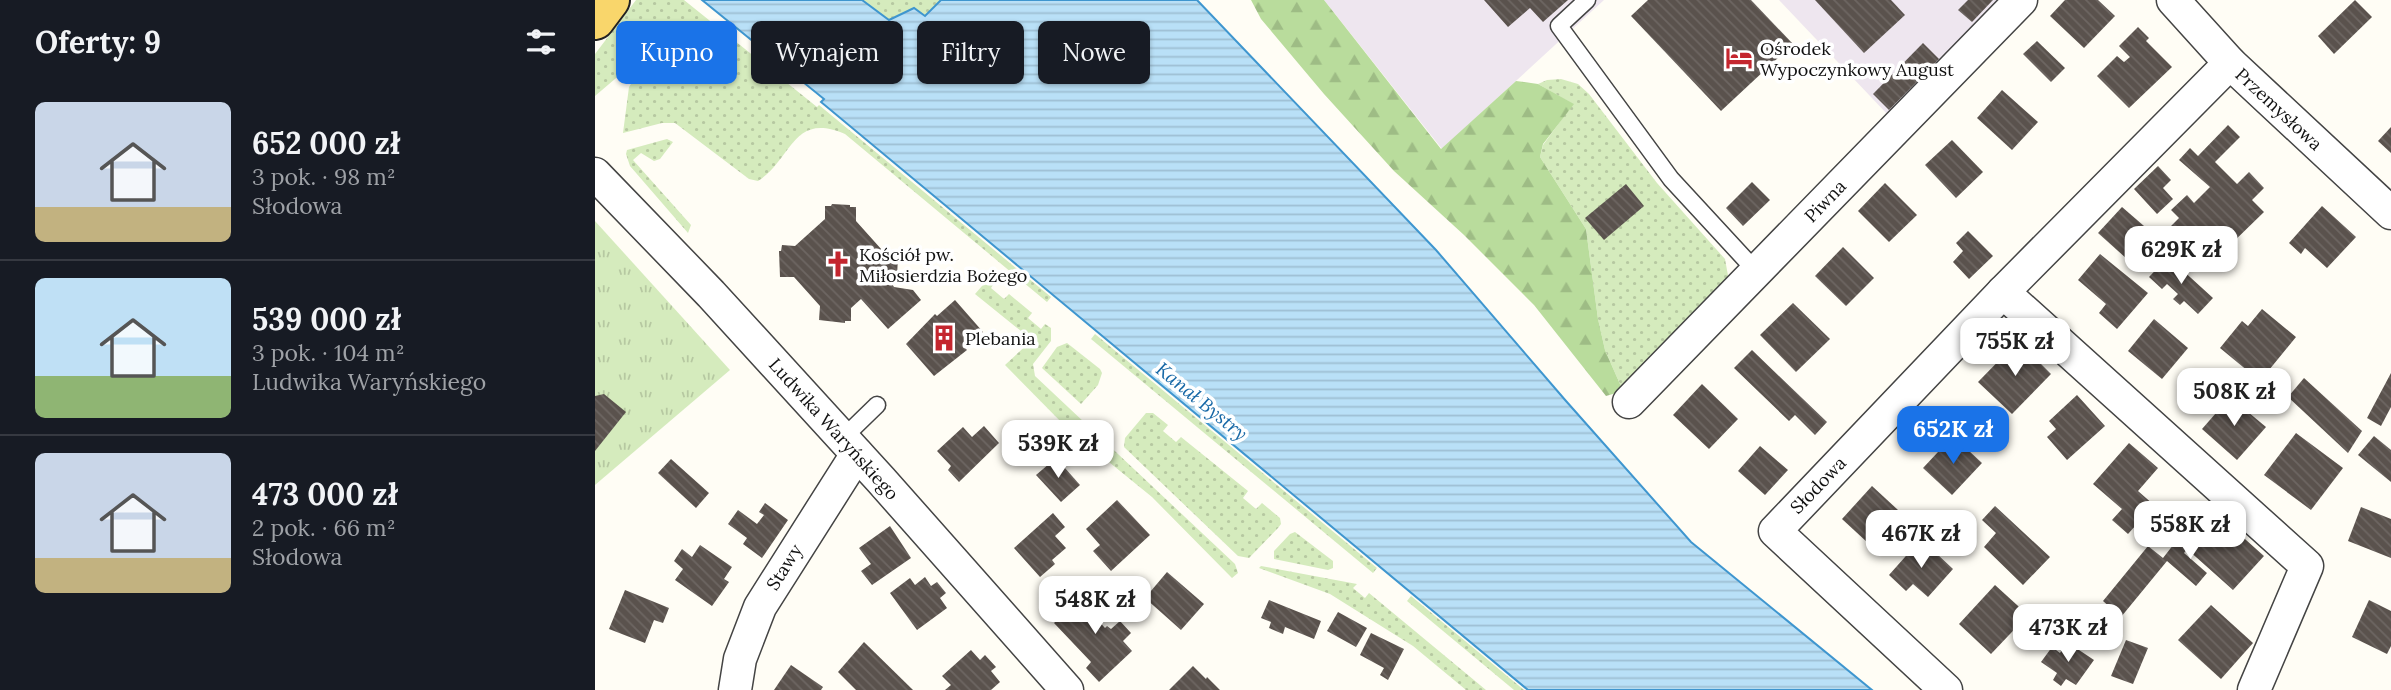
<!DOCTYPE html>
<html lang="pl">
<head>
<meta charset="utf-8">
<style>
  body { margin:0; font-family:Lora,serif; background:#242831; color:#f1f3f6; height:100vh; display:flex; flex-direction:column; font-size:26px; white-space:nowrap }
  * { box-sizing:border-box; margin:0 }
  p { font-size:23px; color:#9ea1a6 }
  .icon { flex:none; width:38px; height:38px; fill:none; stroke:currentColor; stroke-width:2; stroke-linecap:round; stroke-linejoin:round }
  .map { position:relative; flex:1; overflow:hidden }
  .panel { display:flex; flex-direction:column; background:#171b24; width:595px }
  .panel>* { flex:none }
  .banner { position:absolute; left:21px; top:21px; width:665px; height:63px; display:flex; gap:14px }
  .price { position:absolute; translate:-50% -60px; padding:0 16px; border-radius:14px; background:#fff; color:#222; font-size:23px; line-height:46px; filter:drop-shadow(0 2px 4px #0008) }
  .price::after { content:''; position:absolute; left:50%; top:42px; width:21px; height:16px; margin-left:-10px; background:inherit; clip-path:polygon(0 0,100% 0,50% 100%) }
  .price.active { background:#1a73e8; color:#fff }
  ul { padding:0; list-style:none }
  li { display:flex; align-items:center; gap:21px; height:175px; padding:0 35px }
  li+li { border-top:2px solid #363941 }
  li span { display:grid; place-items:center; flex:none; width:196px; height:140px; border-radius:10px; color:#555 }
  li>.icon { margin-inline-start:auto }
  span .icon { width:84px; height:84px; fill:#fffc; stroke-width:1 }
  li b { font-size:30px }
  h2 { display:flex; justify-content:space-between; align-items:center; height:84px; padding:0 35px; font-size:30px }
  .tag { padding:0 24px; border-radius:10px; background:#171b24; box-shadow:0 2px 5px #0004; font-size:24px; line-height:63px }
  .tag.active { background:#1a73e8; color:#fff }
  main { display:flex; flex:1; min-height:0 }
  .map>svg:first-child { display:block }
  .industrial { fill:#eee6ef }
  .grass { fill:url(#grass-dots) }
  .forest { fill:url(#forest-firs) }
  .park { fill:url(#park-tufts) }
  .water { fill:url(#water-rules); stroke:#3f96cf; stroke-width:2 }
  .building { fill:url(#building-back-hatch) }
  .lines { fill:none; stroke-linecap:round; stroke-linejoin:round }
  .lane-casing { stroke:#444; stroke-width:19 }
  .street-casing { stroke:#444; stroke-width:35 }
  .primary-casing { stroke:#222; stroke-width:42 }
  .lane { stroke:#fff; stroke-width:16 }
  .street { stroke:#fff; stroke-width:32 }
  .primary { stroke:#f9d66b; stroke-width:38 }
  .labels { text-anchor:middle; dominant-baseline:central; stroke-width:7; stroke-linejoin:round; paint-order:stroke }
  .poi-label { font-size:18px; fill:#111; stroke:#fff; text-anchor:start }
  .street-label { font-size:18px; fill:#111; stroke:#fff }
  .water-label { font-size:19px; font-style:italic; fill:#1768a6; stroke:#fff }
</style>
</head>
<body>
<main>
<section class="panel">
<h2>Oferty: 9<svg class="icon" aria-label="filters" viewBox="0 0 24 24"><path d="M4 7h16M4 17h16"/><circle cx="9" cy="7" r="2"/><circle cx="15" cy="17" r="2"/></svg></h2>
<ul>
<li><span style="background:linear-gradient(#c9d6e8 75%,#c2b280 0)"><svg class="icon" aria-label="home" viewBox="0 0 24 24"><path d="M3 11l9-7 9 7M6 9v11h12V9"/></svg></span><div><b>652 000 zł</b><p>3 pok. · 98 m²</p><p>Słodowa</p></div></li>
<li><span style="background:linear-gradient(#bfe0f5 70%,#8fb573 0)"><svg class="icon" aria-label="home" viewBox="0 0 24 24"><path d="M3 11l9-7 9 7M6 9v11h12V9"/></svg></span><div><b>539 000 zł</b><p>3 pok. · 104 m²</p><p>Ludwika Waryńskiego</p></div></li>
<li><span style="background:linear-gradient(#c9d6e8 75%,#c2b280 0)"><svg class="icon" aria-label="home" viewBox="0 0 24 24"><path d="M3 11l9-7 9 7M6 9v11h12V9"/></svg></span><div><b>473 000 zł</b><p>2 pok. · 66 m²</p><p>Słodowa</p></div></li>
</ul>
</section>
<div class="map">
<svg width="1796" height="690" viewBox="0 0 1796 690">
  <defs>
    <pattern id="grass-dots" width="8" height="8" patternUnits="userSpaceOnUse" patternTransform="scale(1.75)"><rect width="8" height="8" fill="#d5ebbd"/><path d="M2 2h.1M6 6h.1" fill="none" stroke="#b6c8a1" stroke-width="1.8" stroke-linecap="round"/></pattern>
    <pattern id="forest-firs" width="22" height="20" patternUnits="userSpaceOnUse" patternTransform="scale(1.75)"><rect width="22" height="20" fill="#b9dc9c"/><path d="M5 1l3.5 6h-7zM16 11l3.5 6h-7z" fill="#9ebc85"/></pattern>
    <pattern id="park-tufts" width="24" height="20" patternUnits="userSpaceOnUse" patternTransform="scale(1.75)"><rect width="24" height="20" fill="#d5ebbd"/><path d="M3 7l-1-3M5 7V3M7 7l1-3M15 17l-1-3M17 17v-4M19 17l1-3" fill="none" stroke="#b6c8a1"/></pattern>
    <pattern id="water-rules" width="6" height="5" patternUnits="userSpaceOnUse" patternTransform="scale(1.75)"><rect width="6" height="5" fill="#b9e0f7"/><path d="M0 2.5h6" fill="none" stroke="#9ebfd3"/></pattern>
    <pattern id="building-back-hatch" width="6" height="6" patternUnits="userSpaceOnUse" patternTransform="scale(1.75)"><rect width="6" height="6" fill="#5a524d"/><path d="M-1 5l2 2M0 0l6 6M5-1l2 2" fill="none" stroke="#6d6662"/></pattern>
  </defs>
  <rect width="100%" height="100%" fill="#fffdf5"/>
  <g class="industrial">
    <path d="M729 0H1009L847 149Z"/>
    <path d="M1184 0H1405L1294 116Z"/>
  </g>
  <g class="grass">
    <path d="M41 0H89L222 107 224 105 456 297 452 302 250 134C197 111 197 160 163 181L154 179 80 123H67L28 133 34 87 38 81 27 73 0 96V54Z"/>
    <path d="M267 0H346L330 16 319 8 294 20Z"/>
    <path d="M966 79 983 84 994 94 1062 183 1130 259 1134 281 1028 391 1010 350 1003 319 991 229 945 157 948 145 978 104 943 84 952 80Z"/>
    <path d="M72 139 78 142 65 159 59 161 46 153 38 160 96 225 93 233 35 166 31 154 32 150Z"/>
    <path d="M394 278 400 282 396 288 409 299 414 294 437 313 433 318 446 329 450 324 456 328V341L438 364 440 376 640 564 643 573 637 578 557 497 472 428 410 365 437 340 380 294Z"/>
    <path d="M500 334 782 568 778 573 496 339Z"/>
    <path d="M472 343 505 369 507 373 503 385 486 404 447 368 462 347Z"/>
    <path d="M551 413H558L573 425 568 431 581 442 586 437 653 491 648 498 661 509 667 503 685 518 686 524 683 528 654 558 643 556 529 447 530 438Z"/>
    <path d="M700 532 738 561V568L733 570 679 559V551L695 534Z"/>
    <path d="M666 566 762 584 758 588 770 598 774 593 891 690H871L818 646 735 594 664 568Z"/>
    <path d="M816 596 929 690H919L812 601Z"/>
  </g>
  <path class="forest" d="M656 0H729L846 149 921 81 943 84 979 104 948 144 945 157 991 229 1003 319 1010 350 1028 391 1011 396 939 305 869 235 799 171 729 94 666 19Z"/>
  <path class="park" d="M0 221 135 370 0 485Z"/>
  <path class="water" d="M107 0H267L294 20 319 8 330 16 346 0H602L841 250 971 401 1096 542 1277 690H933L226 102 229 99Z"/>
  <g class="building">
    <path d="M889 0H973L948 22 935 8 913 27Z"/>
    <path d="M1053 0H1156L1198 44 1126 111 1036 16Z"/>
    <path d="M1220 0H1296L1310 15 1269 53Z"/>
    <path d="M1373 0H1398L1377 22 1363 10Z"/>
    <path d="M1470 0H1503L1520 16 1489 48 1455 16Z"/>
    <path d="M1760 0 1777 17 1739 54 1723 36Z"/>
    <path d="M1543 27 1554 38 1551 41 1577 67 1534 108 1502 76 1522 56 1529 62 1535 57 1524 46Z"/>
    <path d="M1442 41 1470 68 1456 82 1428 54Z"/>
    <path d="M1328 43 1344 59 1294 110 1278 94Z"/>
    <path d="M1407 90 1443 122 1417 150 1382 118Z"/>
    <path d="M1633 125 1645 137 1620 162 1642 184 1654 172 1669 188 1657 200 1669 212 1632 248 1641 257 1629 269 1620 260 1611 268 1573 229 1584 218 1576 210 1592 195 1599 203 1615 187 1584 160 1595 148 1603 156Z"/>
    <path d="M1796 127V153L1783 141Z"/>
    <path d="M1357 140 1388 172 1361 198 1330 165Z"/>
    <path d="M1563 166 1576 180 1568 188 1578 199 1562 214 1539 189Z"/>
    <path d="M1157 182 1175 200 1148 226 1131 208Z"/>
    <path d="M1290 183 1322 215 1294 242 1263 211Z"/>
    <path d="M1031 184 1049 206 1009 240 990 218Z"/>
    <path d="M237 204 255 205V207H261V221L287 250 301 251V256L303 257 302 276 297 284 299 287 318 290 326 300 293 329 266 299 256 308V321H250V323L224 320 225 306 199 277H185L184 251H186L187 245 200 246 230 219V206H236Z"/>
    <path d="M1727 206 1761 237 1732 268 1710 248 1706 254 1694 243Z"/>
    <path d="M1527 207 1556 232 1532 259 1503 233Z"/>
    <path d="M1373 231 1398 256 1374 279 1358 262 1368 251 1361 243Z"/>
    <path d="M1248 247 1279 278 1251 306 1220 276Z"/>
    <path d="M1505 254 1553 293 1522 329 1504 313 1511 304 1483 280Z"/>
    <path d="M1573 257 1618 298 1603 314 1589 301 1585 305 1578 299 1583 294 1572 284 1567 289 1554 277Z"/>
    <path d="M360 300 388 332 370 348 372 350 339 376 311 344 340 314 342 316Z"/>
    <path d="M1198 303 1235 339 1201 372 1165 335Z"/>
    <path d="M1667 309 1701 337 1665 381 1625 348 1647 321 1653 326Z"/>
    <path d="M1559 319 1593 348 1567 379 1533 351Z"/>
    <path d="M1423 341 1456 374 1417 414 1383 382Z"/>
    <path d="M1157 350 1232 422 1220 435 1200 415 1194 421 1139 368Z"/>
    <path d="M1796 373V407L1786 426 1772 418Z"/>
    <path d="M1709 378 1767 431 1753 453 1693 397Z"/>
    <path d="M1107 384 1143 419 1114 449 1078 415Z"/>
    <path d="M9 394 31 412 0 451V396Z"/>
    <path d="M1482 395 1510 426 1472 460 1452 437 1461 429 1454 421Z"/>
    <path d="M1635 397 1671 427 1642 460 1607 429Z"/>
    <path d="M389 426 404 443 364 482 353 470 356 466 342 451 368 427 377 437Z"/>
    <path d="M1701 433 1748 468 1716 510 1669 475Z"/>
    <path d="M1358 436 1387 463 1357 495 1328 468Z"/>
    <path d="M1779 436 1796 450V482L1763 455Z"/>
    <path d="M1534 443 1563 468 1543 491 1559 505 1533 534 1517 520 1527 509 1498 484Z"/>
    <path d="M1165 446 1193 470 1170 495 1143 471Z"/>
    <path d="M461 458 485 485 466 502 441 475Z"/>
    <path d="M76 459 114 493 101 508 63 473Z"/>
    <path d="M1277 486 1316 522 1286 555 1247 519Z"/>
    <path d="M522 500 555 535 516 571 498 551 505 545 491 529Z"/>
    <path d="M170 503 193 520 167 558 148 544 152 538 133 524 143 510 162 524 169 515 164 512Z"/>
    <path d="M1400 506 1455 557 1428 585 1389 547 1401 533 1387 520Z"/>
    <path d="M1766 507 1796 519V558L1753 541Z"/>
    <path d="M1604 512 1624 531 1632 523 1669 556 1638 590 1592 549 1589 553 1612 573 1601 586 1572 561 1526 617 1508 601 1553 546 1568 558 1582 540 1580 538Z"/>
    <path d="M458 513 470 527 460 536 471 548 457 560 460 564 445 577 419 548Z"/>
    <path d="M295 526 316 558 277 585 266 571 276 564 264 548Z"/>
    <path d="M1326 539 1358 569 1333 597 1318 584 1311 591 1294 575Z"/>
    <path d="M105 545 137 567 129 579 134 582 117 606 80 580 88 569 79 561 87 549 97 557Z"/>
    <path d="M572 572 609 604 586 630 550 598Z"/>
    <path d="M330 577 336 586 342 582 351 593 345 598 352 608 322 630 295 593 315 578 320 585Z"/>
    <path d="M1400 585 1433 615 1396 654 1364 624Z"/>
    <path d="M30 590 74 608 68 623 59 620 50 643 14 629Z"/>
    <path d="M493 590 510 608 500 617 510 628 512 626 516 629 525 621 536 633 528 641 537 651 504 682 491 668 496 662 459 623Z"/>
    <path d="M674 600 726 621 719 639 690 627 688 634 674 628 676 622 666 618Z"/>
    <path d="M1774 600 1796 611V646L1792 654 1757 637Z"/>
    <path d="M1616 605 1658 643 1626 679 1583 640Z"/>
    <path d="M743 612 772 628 761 647 732 631Z"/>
    <path d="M776 633 809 649 793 680 785 675 789 668 765 655Z"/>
    <path d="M1531 640 1553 648 1538 684 1516 676Z"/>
    <path d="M269 642 318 690H261L243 672Z"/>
    <path d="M1472 642 1499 660 1481 685 1471 679 1466 686 1458 680 1462 673 1446 662 1457 647 1465 653Z"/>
    <path d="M376 650 385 660 390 655 401 667 396 671 405 682 396 690H350L356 685 347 676Z"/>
    <path d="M196 665 228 687 226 690H179Z"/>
    <path d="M598 666 611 679 612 677 625 690H574Z"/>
  </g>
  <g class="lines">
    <g class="lane-casing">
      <g id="lane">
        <path d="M992 0 964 26 1076 179 1161 271"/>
        <path d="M248 438 282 405"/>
      </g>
    </g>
    <g class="street-casing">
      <g id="street">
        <path d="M1578 0 1635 63 1796 213"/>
        <path d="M0 174 116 294 286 480 472 690"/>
        <path d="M1408 292 1712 566 1659 690"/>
        <path d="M1034 402 1426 0"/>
        <path d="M140 690 145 659 165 607 262 454"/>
        <path d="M1351 690 1180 531 1408 292 1635 63"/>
      </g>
    </g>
    <g class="primary-casing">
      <path id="primary" d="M0 20 15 0"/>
    </g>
    <use href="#lane" class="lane"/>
    <use href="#street" class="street"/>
    <use href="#primary" class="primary"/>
  </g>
  <defs>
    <g id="hotel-bare" transform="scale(2.1)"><path d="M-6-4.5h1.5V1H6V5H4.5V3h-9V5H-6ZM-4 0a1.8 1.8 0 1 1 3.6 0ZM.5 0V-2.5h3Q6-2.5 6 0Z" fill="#c4262e" stroke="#fff" stroke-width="2.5" paint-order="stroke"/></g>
    <g id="church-bare" transform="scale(2.1)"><path d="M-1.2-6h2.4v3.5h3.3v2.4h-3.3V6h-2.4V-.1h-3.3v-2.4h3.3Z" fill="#c4262e" stroke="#fff" stroke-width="2.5" paint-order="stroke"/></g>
    <g id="building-bare" transform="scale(2.1)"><path d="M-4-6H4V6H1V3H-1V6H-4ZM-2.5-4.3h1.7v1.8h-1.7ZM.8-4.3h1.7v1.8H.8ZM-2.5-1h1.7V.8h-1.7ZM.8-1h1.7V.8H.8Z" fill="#c4262e" stroke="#fff" stroke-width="2.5" paint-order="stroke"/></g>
  </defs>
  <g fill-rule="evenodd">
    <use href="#hotel-bare" x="1144" y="58"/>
    <use href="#church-bare" x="243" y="264"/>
    <use href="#building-bare" x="349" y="338"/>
  </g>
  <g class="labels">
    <g class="poi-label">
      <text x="1165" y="48">Ośrodek<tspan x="1165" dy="21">Wypoczynkowy August</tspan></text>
      <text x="264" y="254">Kościół pw.<tspan x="264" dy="21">Miłosierdzia Bożego</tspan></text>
      <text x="370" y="338">Plebania</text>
    </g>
    <g class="street-label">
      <text transform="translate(1684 109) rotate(43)">Przemysłowa</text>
      <text transform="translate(1230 201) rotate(-46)">Piwna</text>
      <text transform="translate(239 429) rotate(48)">Ludwika Waryńskiego</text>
      <text transform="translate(1223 485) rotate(-46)">Słodowa</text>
      <text transform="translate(189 567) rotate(-58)">Stawy</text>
    </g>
    <g class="water-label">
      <text transform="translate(607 401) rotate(39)">Kanał Bystry</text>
    </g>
  </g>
</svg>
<b class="price" style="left:1586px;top:286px">629K zł</b>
<b class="price" style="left:1420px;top:378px">755K zł</b>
<b class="price" style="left:1639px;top:428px">508K zł</b>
<b class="price active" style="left:1358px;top:466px">652K zł</b>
<b class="price" style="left:463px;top:480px">539K zł</b>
<b class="price" style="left:1595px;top:561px">558K zł</b>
<b class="price" style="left:1326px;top:570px">467K zł</b>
<b class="price" style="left:500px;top:636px">548K zł</b>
<b class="price" style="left:1473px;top:664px">473K zł</b>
<div class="banner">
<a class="tag active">Kupno</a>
<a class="tag">Wynajem</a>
<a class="tag">Filtry</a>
<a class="tag">Nowe</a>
</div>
</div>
</main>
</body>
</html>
